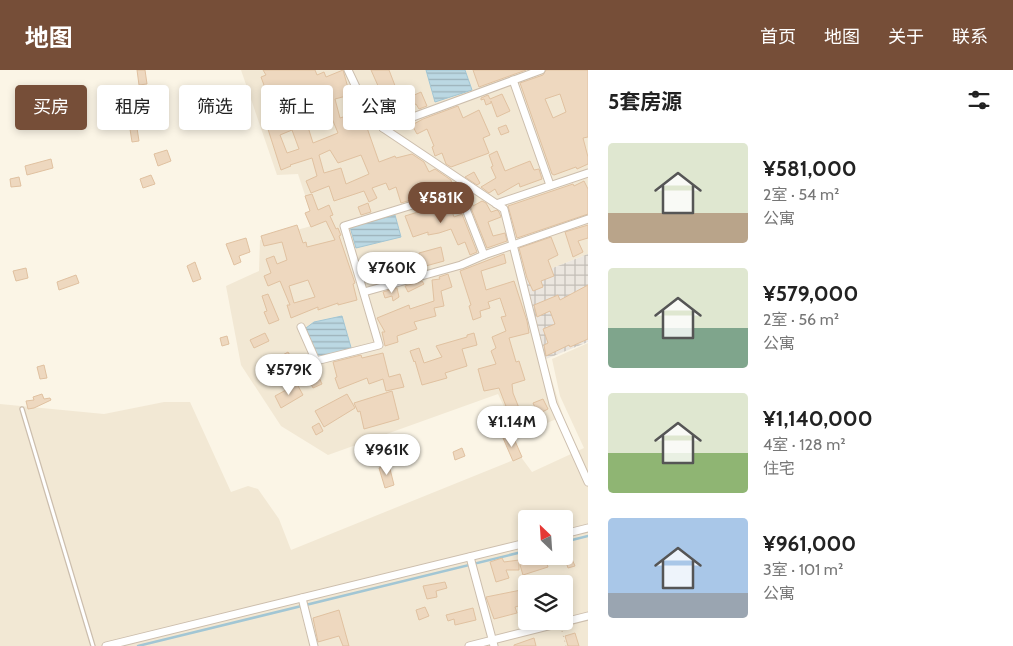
<!DOCTYPE html>
<html lang="zh">
<head>
<meta charset="utf-8">
<style>
  body { margin:0; font-family:Cabin,"Noto Sans SC",sans-serif; background:#f6f6f6; color:#222; height:100vh; display:flex; flex-direction:column; font-size:19px; white-space:nowrap }
  * { box-sizing:border-box; margin:0 }
  p { font-size:16px; color:#767676 }
  .icon { flex:none; width:28px; height:28px; fill:none; stroke:currentColor; stroke-width:2; stroke-linecap:round; stroke-linejoin:round }
  .map { position:relative; flex:1; overflow:hidden }
  .drawer { display:flex; flex-direction:column; background:#fff; width:425px }
  .drawer>* { flex:none }
  .hud { position:absolute; left:15px; top:15px; width:475px; height:45px; display:flex; gap:10px }
  .needle { width:32px; rotate:335deg }
  .tools { position:absolute; left:518px; top:440px; display:grid; gap:10px }
  .tools a { display:grid; place-items:center; width:55px; height:55px; border-radius:5px; background:#fff; box-shadow:0 2px 8px #0003; font-size:25px }
  .price { position:absolute; translate:-50% -42px; padding:0 11px; border-radius:18px; background:#fff; color:#222; font-size:16px; line-height:32px; filter:drop-shadow(0 1px 2px #0008) }
  .price::after { content:''; position:absolute; left:50%; top:30px; width:15px; height:11px; margin-left:-8px; background:inherit; clip-path:polygon(0 0,100% 0,50% 100%) }
  .price.current { background:#764e38; color:#fff }
  ul { padding:0; list-style:none }
  li { display:flex; align-items:center; gap:15px; height:125px; padding:0 20px }
  li span { display:grid; place-items:center; flex:none; width:140px; height:100px; border-radius:5px; color:#555 }
  li>.icon { margin-inline-start:auto }
  span .icon { width:60px; height:60px; fill:#fffc; stroke-width:1 }
  li b { font-size:21px }
  h2 { display:flex; justify-content:space-between; align-items:center; height:60px; padding:0 20px; font-size:21px }
  .pill { padding:0 18px; border-radius:5px; background:#fff; box-shadow:0 2px 8px #0003; font-size:18px; line-height:45px }
  .pill.current { background:#764e38; color:#fff }
  header { display:flex; align-items:center; gap:30px; box-sizing:border-box; height:70px; padding:0 25px; background:#764e38; color:#fff }
  header strong { font-size:24px }
  nav { display:flex; gap:28px; margin-inline-start:auto; font-size:18px }
  main { display:flex; flex:1; min-height:0 }
  .map>svg:first-child { display:block }
  .residential { fill:#f2e8d4; fill-rule:evenodd }
  .industrial { fill:url(#industrial-grid) }
  .water { fill:url(#water-rules); stroke:#a2c6d4 }
  .lines { fill:none; stroke-linecap:round; stroke-linejoin:round }
  .stream { stroke:#a2c6d4; stroke-width:2.5 }
  .building { fill:#eed8bf; stroke:#e0c1a0; fill-rule:evenodd }
  .lane-casing { stroke:#ccbead; stroke-width:5.5 }
  .street-casing { stroke:#ccbead; stroke-width:9 }
  .path { stroke:#d3bca2; stroke-width:1; stroke-dasharray:1 4; stroke-linecap:butt }
  .lane { stroke:#fff; stroke-width:3 }
  .street { stroke:#fff; stroke-width:7 }
</style>
</head>
<body>
<header>
<strong>地图</strong>
<nav><a>首页</a><a>地图</a><a>关于</a><a>联系</a></nav>
</header>
<main>
<div class="map">
<svg width="588" height="576" viewBox="0 0 588 576">
  <defs>
    <pattern id="industrial-grid" width="8" height="8" patternUnits="userSpaceOnUse" patternTransform="scale(1.25)"><rect width="8" height="8" fill="#ebe6df"/><path d="M0 4h8M4 0v8" fill="none" stroke="#c3beb7"/></pattern>
    <pattern id="water-rules" width="6" height="5" patternUnits="userSpaceOnUse" patternTransform="scale(1.25)"><rect width="6" height="5" fill="#bbd8e3"/><path d="M0 2.5h6" fill="none" stroke="#9cb2ba"/></pattern>
  </defs>
  <rect width="100%" height="100%" fill="#fbf5e6"/>
  <g class="residential">
    <path d="M241 0H588V184L525 209 526 226 563 346 518 366 498 324 328 385 281 356 241 295 226 216 259 201 260 170 315 155 298 104 277 105Z"/>
    <path d="M588 273V576H0V334L104 344 164 332H190L231 422 248 416 258 419 279 449 291 480 521 387 532 402 584 378 560 326 552 289ZM526 449H564V486H526ZM526 514H564V551H526Z"/>
  </g>
  <path class="industrial" d="M588 184V272L546 289 525 209Z"/>
  <g class="water">
    <path d="M426 0H465L472 20 435 32Z"/>
    <path d="M395 145 401 167 356 178 350 157Z"/>
    <path d="M342 246 352 281 322 287H317L310 271 306 258 314 252Z"/>
  </g>
  <g class="lines">
    <g class="stream">
      <path d="M564 472 588 466"/>
      <path d="M138 576 526 481"/>
    </g>
  </g>
  <g class="building">
    <path d="M137 0H145L147 14 139 15Z"/>
    <path d="M263 0H315L317 5 324 2 326 7 343 0 350 25 335 29 340 48 352 44 358 58 366 55 379 92 395 86 396 88 412 84 424 92 429 102 435 99 451 110 453 117 401 133 396 117 389 120 386 113 372 118 377 128 369 132 364 121 334 131 329 116 311 123 306 111 317 106 312 88 290 95 291 96 281 100 267 56 275 53 270 38 272 37 261 7 266 5ZM331 46 338 63 313 73 308 57ZM292 60 299 79 287 83 280 65ZM330 80 338 93 361 85 369 104 346 114 341 98 324 103 319 85Z"/>
    <path d="M371 0H389L399 26 407 22 410 27 421 22 427 36 419 39 416 34 389 45 382 31 372 35 365 24 379 18Z"/>
    <path d="M473 0H526L479 17Z"/>
    <path d="M546 0H588V67L583 68 588 87V94L577 99 576 97 554 105 552 104 520 13 543 5ZM560 24 566 42 553 48 545 29Z"/>
    <path d="M502 24 510 41 497 47 491 31V33L486 35 484 29 481 30V28L488 25 490 29Z"/>
    <path d="M458 36 463 48 479 40 490 65 483 68 489 83 451 97 446 94 442 83 435 86 432 77 434 76 427 59 417 64 412 55 423 49Z"/>
    <path d="M506 55 509 62 501 65 498 58Z"/>
    <path d="M137 58 139 71 132 72 130 59Z"/>
    <path d="M167 80 171 91 158 96 154 84Z"/>
    <path d="M497 81 505 101 530 91 534 100 539 99 542 109 520 117 519 113 498 125 495 119 489 123 481 117 496 108 491 97 493 96 489 85Z"/>
    <path d="M51 89 53 98 27 105 25 96Z"/>
    <path d="M474 102 480 113 477 115 465 107Z"/>
    <path d="M151 105 155 114 143 118 140 109Z"/>
    <path d="M19 107 21 116 11 117 10 109Z"/>
    <path d="M584 111 588 119V144L517 168 508 136 573 114 574 116Z"/>
    <path d="M312 124 318 140 329 135 333 145 330 146 336 159 338 158 340 163 341 165 339 166 355 213 353 214 357 230 338 235V233L318 240V237L291 248 287 235H290L280 211 268 216 264 206 271 203 266 189 274 186 277 194 287 190 282 172 264 176 261 166 297 155 303 173 306 172 307 177 335 170 326 151 311 157 305 143 310 141 305 126ZM308 210 315 227 294 233 289 216Z"/>
    <path d="M448 130 454 147 462 144 477 182 470 185 465 172 458 175 451 159 439 163 428 165V162L413 167 405 146 418 142 417 139Z"/>
    <path d="M482 131 486 133 491 142 497 140 499 142 501 147 488 152 493 166 505 163 507 171 487 178 469 133 472 132 473 136Z"/>
    <path d="M368 133 371 142 361 145 358 137Z"/>
    <path d="M588 155V168L578 171 583 182 573 187 565 162Z"/>
    <path d="M551 167 558 185 548 190 554 206 541 211 543 217 533 221 527 208 519 178Z"/>
    <path d="M246 168 250 182 239 186 241 192 234 195 226 174Z"/>
    <path d="M441 177 444 191 422 197 419 183Z"/>
    <path d="M504 184 506 193 481 201 486 220 514 211 527 251 529 263 509 268 516 292 519 291 525 310 512 314 513 323 523 348 512 352 499 318 484 321 478 299 496 294 491 281 496 278 492 267 506 261 501 247 506 246 500 228 488 232 490 238 480 241 481 247 473 250 469 236 471 235 460 201Z"/>
    <path d="M369 190 370 192 373 191 374 195 390 191 393 204 390 206V209L379 212 378 209 366 210 360 192Z"/>
    <path d="M195 192 201 209 193 212 187 196Z"/>
    <path d="M26 198 28 208 16 211 13 201Z"/>
    <path d="M448 204 452 217 441 221 444 236 434 238 436 246 414 252 417 259 397 266 398 272 385 276 382 262H385L377 248 409 235 410 239 434 231 432 210 440 209 439 207Z"/>
    <path d="M76 205 79 213 59 220 57 212Z"/>
    <path d="M422 211 424 214 408 222 405 216Z"/>
    <path d="M588 215V269L570 277 569 275 546 286 544 275 548 273 543 259 555 254 550 241 537 247 534 235 558 225 560 230Z"/>
    <path d="M397 218 399 227 393 231 392 226 385 228 383 222Z"/>
    <path d="M268 224 279 250 269 254 264 242 267 241 262 226Z"/>
    <path d="M265 263 269 271 254 278 250 270Z"/>
    <path d="M474 263 477 275 462 279 467 296 445 303 447 308 422 315 415 291 414 292 410 281 419 278 424 293 442 287 436 276 467 267V265Z"/>
    <path d="M227 266 229 274 222 276 220 268Z"/>
    <path d="M288 282 294 292 287 296 281 286Z"/>
    <path d="M383 283 389 307 400 304 404 317 386 321 383 309 369 314 367 308 339 319 335 308 337 307 333 292 361 285 362 288Z"/>
    <path d="M304 288 313 305 317 303 322 314 313 318 306 304 298 308 293 298 301 294 299 291Z"/>
    <path d="M44 295 47 308 40 309 37 297Z"/>
    <path d="M297 314 303 325 281 338 275 326Z"/>
    <path d="M392 321 399 349 364 359 360 341 358 342 354 333Z"/>
    <path d="M42 324 44 329 50 328 51 330 34 338 28 339 26 331 34 330 33 327Z"/>
    <path d="M347 324 355 338 324 357 315 341Z"/>
    <path d="M543 329 548 339 538 344 533 333Z"/>
    <path d="M319 353 323 361 316 365 312 357Z"/>
    <path d="M512 364 522 387 513 391 503 368Z"/>
    <path d="M462 378 465 386 455 390 453 382Z"/>
    <path d="M389 395 394 415 385 418 379 398Z"/>
    <path d="M502 488 504 492 519 490V500H506L509 508 496 512 490 492Z"/>
    <path d="M545 489 548 497 523 505 520 495 536 491 537 493Z"/>
    <path d="M572 489 575 496 568 498 566 492Z"/>
    <path d="M445 512 447 518 436 521 437 527 427 529 423 516Z"/>
    <path d="M526 519V534L515 537 517 543 494 549 486 527Z"/>
    <path d="M425 537 429 546 419 550 416 540Z"/>
    <path d="M473 538 476 550 455 555 454 549 448 551 446 545Z"/>
    <path d="M339 540 349 576H343L339 566 318 572 313 548Z"/>
    <path d="M575 563 579 576H568L565 566Z"/>
    <path d="M534 568 536 576H514V575Z"/>
  </g>
  <g class="lines">
    <g class="lane-casing">
      <path id="lane" d="M22 339 93 576"/>
    </g>
    <g class="street-casing">
      <g id="street">
        <path d="M348 0 364 34 383 58 504 139 553 334 588 412"/>
        <path d="M513 10 550 115"/>
        <path d="M383 58 541 0"/>
        <path d="M459 121 484 185 588 149"/>
        <path d="M496 134 588 103"/>
        <path d="M364 222 461 195 484 185"/>
        <path d="M301 257 316 291 379 275 344 156 471 117"/>
        <path d="M564 464 588 458"/>
        <path d="M470 487 494 576"/>
        <path d="M302 528 314 576"/>
        <path d="M106 576 526 473"/>
        <path d="M469 576 588 546"/>
      </g>
    </g>
    <path class="path" d="M562 561 566 576"/>
    <use href="#lane" class="lane"/>
    <use href="#street" class="street"/>
  </g>
</svg>
<div class="tools">
<a><svg class="needle" viewBox="-14 -14 28 28"><path d="M0-13l5 13h-10z" fill="#e53935"/><path d="M0 13l5-13h-10z" fill="#767676"/></svg></a>
<a><svg class="icon" aria-label="layers" viewBox="0 0 24 24"><path d="M12 4l9 5-9 5-9-5zM3 14l9 5 9-5"/></svg></a>
</div>
<b class="price current" style="left:441px;top:154px">¥581K</b>
<b class="price" style="left:392px;top:224px">¥760K</b>
<b class="price" style="left:289px;top:326px">¥579K</b>
<b class="price" style="left:512px;top:378px">¥1.14M</b>
<b class="price" style="left:387px;top:406px">¥961K</b>
<div class="hud">
<a class="pill current">买房</a>
<a class="pill">租房</a>
<a class="pill">筛选</a>
<a class="pill">新上</a>
<a class="pill">公寓</a>
</div>
</div>
<section class="drawer">
<h2>5套房源<svg class="icon" aria-label="filters" viewBox="0 0 24 24"><path d="M4 7h16M4 17h16"/><circle cx="9" cy="7" r="2"/><circle cx="15" cy="17" r="2"/></svg></h2>
<ul>
<li><span style="background:linear-gradient(#dfe7d0 70%,#b9a48a 0)"><svg class="icon" aria-label="home" viewBox="0 0 24 24"><path d="M3 11l9-7 9 7M6 9v11h12V9"/></svg></span><div><b>¥581,000</b><p>2室 · 54 m²</p><p>公寓</p></div></li>
<li><span style="background:linear-gradient(#dfe7d0 60%,#7fa58c 0)"><svg class="icon" aria-label="home" viewBox="0 0 24 24"><path d="M3 11l9-7 9 7M6 9v11h12V9"/></svg></span><div><b>¥579,000</b><p>2室 · 56 m²</p><p>公寓</p></div></li>
<li><span style="background:linear-gradient(#dfe7d0 60%,#8fb573 0)"><svg class="icon" aria-label="home" viewBox="0 0 24 24"><path d="M3 11l9-7 9 7M6 9v11h12V9"/></svg></span><div><b>¥1,140,000</b><p>4室 · 128 m²</p><p>住宅</p></div></li>
<li><span style="background:linear-gradient(#a9c7e8 75%,#9aa5b1 0)"><svg class="icon" aria-label="home" viewBox="0 0 24 24"><path d="M3 11l9-7 9 7M6 9v11h12V9"/></svg></span><div><b>¥961,000</b><p>3室 · 101 m²</p><p>公寓</p></div></li>
</ul>
</section>
</main>
</body>
</html>
